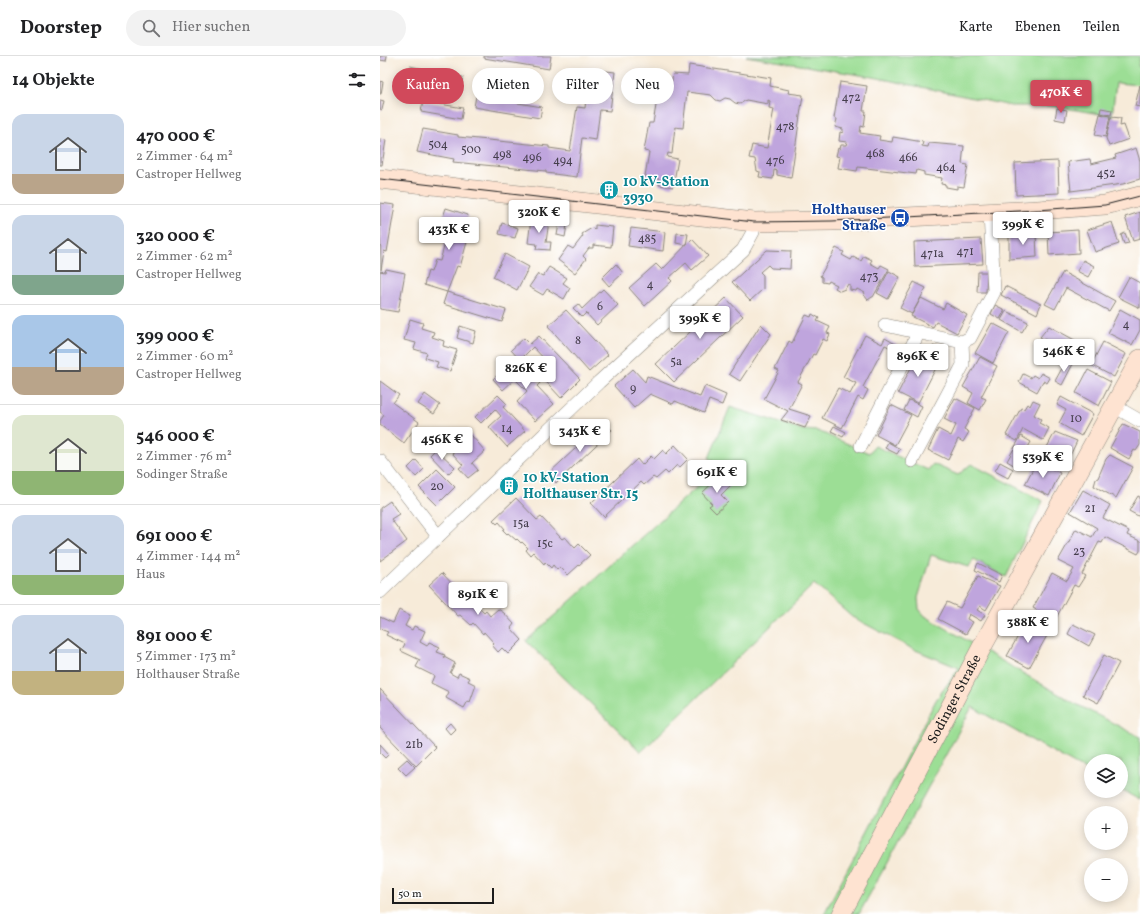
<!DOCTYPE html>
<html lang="de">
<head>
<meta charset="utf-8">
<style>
  body { margin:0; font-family:Vollkorn,serif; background:#f2f2f2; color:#202124; height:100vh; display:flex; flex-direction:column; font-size:15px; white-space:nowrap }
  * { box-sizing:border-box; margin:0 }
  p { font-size:13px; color:#757577 }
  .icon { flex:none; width:22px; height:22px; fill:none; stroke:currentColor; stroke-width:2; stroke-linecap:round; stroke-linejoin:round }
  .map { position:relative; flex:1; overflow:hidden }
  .side { display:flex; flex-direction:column; background:#fff; width:380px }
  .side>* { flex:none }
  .banner { position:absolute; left:12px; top:12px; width:380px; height:36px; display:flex; gap:8px }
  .controls { position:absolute; left:704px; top:698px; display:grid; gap:8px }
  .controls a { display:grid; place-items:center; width:44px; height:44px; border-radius:50%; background:#fff; box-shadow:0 2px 10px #0003; font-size:20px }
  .scale { position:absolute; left:12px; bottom:10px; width:102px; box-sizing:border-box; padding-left:4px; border:2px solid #1c1c1c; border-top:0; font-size:11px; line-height:14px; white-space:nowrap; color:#1c1c1c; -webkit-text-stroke:3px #fff; paint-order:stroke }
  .price { position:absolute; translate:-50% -34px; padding:0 9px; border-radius:4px; background:#fff; color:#222; font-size:13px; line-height:26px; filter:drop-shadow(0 1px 2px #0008) }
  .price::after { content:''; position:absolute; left:50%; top:24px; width:12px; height:9px; margin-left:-6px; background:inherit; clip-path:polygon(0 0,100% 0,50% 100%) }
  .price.selected { background:#d1495b; color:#fff }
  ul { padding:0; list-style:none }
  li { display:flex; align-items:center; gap:12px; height:100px; padding:0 12px }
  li+li { border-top:1px solid #e0e0e0 }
  li span { display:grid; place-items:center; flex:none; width:112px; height:80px; border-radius:12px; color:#555 }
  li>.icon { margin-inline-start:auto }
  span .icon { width:48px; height:48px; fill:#fffc; stroke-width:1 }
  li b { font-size:17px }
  h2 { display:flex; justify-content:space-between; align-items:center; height:48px; padding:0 12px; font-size:17px }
  .chip { padding:0 14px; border-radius:18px; background:#fff; box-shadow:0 2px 10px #0003; font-size:14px; line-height:36px }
  .chip.selected { background:#d1495b; color:#fff }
  header { display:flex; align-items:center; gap:24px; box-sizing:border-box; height:56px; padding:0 20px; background:#fff; border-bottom:1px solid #e0e0e0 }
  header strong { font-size:19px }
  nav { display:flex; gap:22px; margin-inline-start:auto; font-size:14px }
  .search { width:280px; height:36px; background:#f2f2f2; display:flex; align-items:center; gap:10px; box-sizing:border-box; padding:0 14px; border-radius:22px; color:#757577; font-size:15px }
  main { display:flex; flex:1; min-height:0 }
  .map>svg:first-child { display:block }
  .green { fill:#9cde95; stroke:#5c7d58 }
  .building { fill:#bfa5dd }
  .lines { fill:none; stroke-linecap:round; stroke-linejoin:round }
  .street-casing { stroke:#8a847a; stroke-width:14 }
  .secondary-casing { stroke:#8a847a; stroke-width:20 }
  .street { stroke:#fff; stroke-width:13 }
  .secondary { stroke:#fee3d1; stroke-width:19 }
  .tram { stroke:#1c1c1c; stroke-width:1 }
  .labels { text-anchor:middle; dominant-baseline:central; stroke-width:3; stroke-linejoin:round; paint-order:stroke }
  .number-label { font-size:12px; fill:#453e4c }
  .culture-label { font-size:14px; font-weight:bold; fill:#0d838f; stroke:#fff; text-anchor:start }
  .transit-label { font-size:14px; font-weight:bold; fill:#164399; stroke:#fff; text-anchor:end }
  .street-label { font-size:14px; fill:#1c1c1c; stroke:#fff }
</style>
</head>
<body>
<header>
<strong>Doorstep</strong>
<div class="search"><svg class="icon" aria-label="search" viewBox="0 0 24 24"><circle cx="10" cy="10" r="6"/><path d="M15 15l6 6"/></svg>Hier suchen</div>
<nav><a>Karte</a><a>Ebenen</a><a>Teilen</a></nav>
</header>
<main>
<section class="side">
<h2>14 Objekte<svg class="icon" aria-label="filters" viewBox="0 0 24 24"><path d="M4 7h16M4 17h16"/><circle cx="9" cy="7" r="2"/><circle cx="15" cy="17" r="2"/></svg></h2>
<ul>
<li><span style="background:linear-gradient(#c9d6e8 75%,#b9a48a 0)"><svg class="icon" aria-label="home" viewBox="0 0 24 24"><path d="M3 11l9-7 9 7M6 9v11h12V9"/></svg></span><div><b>470 000 €</b><p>2 Zimmer · 64 m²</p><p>Castroper Hellweg</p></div></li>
<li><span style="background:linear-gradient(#c9d6e8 75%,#7fa58c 0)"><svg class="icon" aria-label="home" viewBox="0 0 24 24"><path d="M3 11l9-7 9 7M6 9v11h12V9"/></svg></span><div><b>320 000 €</b><p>2 Zimmer · 62 m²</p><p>Castroper Hellweg</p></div></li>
<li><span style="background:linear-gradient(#a9c7e8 65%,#b9a48a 0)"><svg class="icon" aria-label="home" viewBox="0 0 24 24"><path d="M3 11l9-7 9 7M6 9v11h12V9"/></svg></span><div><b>399 000 €</b><p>2 Zimmer · 60 m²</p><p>Castroper Hellweg</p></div></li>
<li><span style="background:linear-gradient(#dfe7d0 70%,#8fb573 0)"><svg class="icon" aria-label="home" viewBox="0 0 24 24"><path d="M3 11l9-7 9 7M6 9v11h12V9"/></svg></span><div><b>546 000 €</b><p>2 Zimmer · 76 m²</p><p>Sodinger Straße</p></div></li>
<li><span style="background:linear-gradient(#c9d6e8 75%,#8fb573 0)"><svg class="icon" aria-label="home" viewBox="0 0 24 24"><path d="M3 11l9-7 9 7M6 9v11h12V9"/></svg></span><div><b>691 000 €</b><p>4 Zimmer · 144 m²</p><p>Haus</p></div></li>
<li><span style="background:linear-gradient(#c9d6e8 70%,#c2b280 0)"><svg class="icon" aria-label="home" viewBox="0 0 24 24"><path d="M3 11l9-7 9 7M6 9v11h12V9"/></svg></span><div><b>891 000 €</b><p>5 Zimmer · 173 m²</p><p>Holthauser Straße</p></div></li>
</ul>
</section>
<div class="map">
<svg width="760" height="858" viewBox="0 0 760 858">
  <rect width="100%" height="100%" fill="#fff"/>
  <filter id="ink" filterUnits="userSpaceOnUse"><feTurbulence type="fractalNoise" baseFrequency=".025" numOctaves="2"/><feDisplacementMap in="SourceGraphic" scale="8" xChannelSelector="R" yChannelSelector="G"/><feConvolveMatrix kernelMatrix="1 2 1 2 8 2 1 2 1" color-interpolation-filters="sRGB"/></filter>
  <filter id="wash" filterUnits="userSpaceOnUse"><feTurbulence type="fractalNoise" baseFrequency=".012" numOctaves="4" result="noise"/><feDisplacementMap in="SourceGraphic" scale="16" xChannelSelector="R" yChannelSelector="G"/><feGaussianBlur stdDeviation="0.9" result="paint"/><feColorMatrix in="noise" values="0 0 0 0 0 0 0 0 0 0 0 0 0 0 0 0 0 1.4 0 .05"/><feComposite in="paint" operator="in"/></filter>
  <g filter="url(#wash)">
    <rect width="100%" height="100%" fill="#f7ebd9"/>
    <g class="green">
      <path d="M366 0H636L642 3 643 0H760L758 10 760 11V29L736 27 732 60 672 50H631L498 22Z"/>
      <path d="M350 351 423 374 438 375 489 397 495 390 548 414 553 408 578 419 591 408 663 445 626 521 594 504 588 511 551 499 538 542 539 553 545 560 694 647 760 681V744L741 734V705H711V717L592 651 479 858H444L556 644 579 612 533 593 472 561 434 528 261 696 146 585 326 423 341 418 350 420 329 402Z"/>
    </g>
    <g id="blocks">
      <g class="building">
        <path d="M0 0H7L6 5 0 4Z"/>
        <path d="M104 0H171L169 13 104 2Z"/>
        <path d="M309 9 391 22 390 30 409 34 408 37 423 39 411 122 397 119V115L394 114 393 123 379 121 380 116 377 115 375 103 369 102 372 89 387 92 394 53 389 52 390 45 388 44V48L366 44 360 48 355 47 350 43 345 42 340 45 336 44 331 39 307 36 303 72 295 71 292 98 288 97 287 101 298 103 293 131 279 129V123L265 120 269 96 264 95 269 67H273L279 32 290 34 293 18 308 19Z"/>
        <path d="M30 10 83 21 81 32 39 24 37 34 26 32Z"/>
        <path d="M209 13 235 16 230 55 220 54 216 84 202 82 197 121 166 117V115L73 106 74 103 37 96 43 73 78 79V81L169 90V92L190 95 197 51 205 52Z"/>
        <path d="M0 25 3 26 1 38H0Z"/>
        <path d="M460 26 487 30 483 55H486L484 71 481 70 480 77 500 80 499 84 512 86 513 81 543 86 542 90 548 91 549 87 584 90 582 108 588 109 584 131 577 130V133L566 131V129L561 128 562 122 544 119V116L537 114 536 118 478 111 477 115 458 112 460 101 456 100 458 92 460 93 461 89H466L467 86 459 85 460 76 463 77V73L455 71 457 63 454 62Z"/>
        <path d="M760 29V51L755 50Z"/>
        <path d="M96 40 162 51 160 62 94 51Z"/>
        <path d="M0 44 4 45 2 54 0 53Z"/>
        <path d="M43 45 83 52 81 63 41 56Z"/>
        <path d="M677 52 687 54 685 65 675 63Z"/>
        <path d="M721 52 732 54 731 59 720 57Z"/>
        <path d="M720 58 730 60 726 81 715 79Z"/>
        <path d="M731 61 741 62 740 70 744 69 749 83 729 90 726 82Z"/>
        <path d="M0 83 6 84 2 109H0Z"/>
        <path d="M756 92 760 105V123L743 128 691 135 688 106 710 103 711 108 736 102 735 99Z"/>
        <path d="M678 105 679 137 636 139 635 107Z"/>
        <path d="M0 147 15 149 7 196 4 195 1 214Z"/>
        <path d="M66 152 88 159 82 185 87 186 80 211 77 210 67 236 44 229 48 215 51 216 55 204 60 205 67 180 61 178 65 165 62 164Z"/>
        <path d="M760 156V183L753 185 745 161Z"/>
        <path d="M151 163 169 165 166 186H171L170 194 156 193 157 188 148 187Z"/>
        <path d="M732 166 739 188 715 196 707 174Z"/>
        <path d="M122 167 138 172 135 182 119 178Z"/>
        <path d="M179 168 187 169 185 181 177 179Z"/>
        <path d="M215 169 233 171 231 191 213 189V192H209L203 200 206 203 195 217 178 204 188 190 193 193 203 180 202 178 212 172 215 173Z"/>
        <path d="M251 172 285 176 283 195 248 190Z"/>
        <path d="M698 174 699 197 669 199 668 176Z"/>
        <path d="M297 177 308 178 306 189 296 187Z"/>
        <path d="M745 177 749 187 744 188 741 179Z"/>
        <path d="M656 178 657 201 629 203V179Z"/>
        <path d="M312 183 328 200 312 214 306 207 289 222 292 225 265 250 249 232 276 208 282 214Z"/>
        <path d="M601 183 603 208 535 211 534 186Z"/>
        <path d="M456 192 464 196 462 199 471 204 473 201 481 205 484 200 492 204 490 207 499 212 501 209 509 213 493 241H492L488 244 484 239 485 237 477 233 476 235 470 234V229L468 228 465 233 460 235 455 232 457 229 449 225 448 227 442 226V221L440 220Z"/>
        <path d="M387 194 411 195 410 213 391 212 388 209 380 216 383 219V233L370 245 352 226Z"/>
        <path d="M125 198 149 211 137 234 113 221Z"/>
        <path d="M703 204 714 210 708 221 697 215Z"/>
        <path d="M236 208 243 217 229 230 222 222Z"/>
        <path d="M169 211 187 222 183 227 190 232 184 243 167 233 163 239 149 231 158 218 163 220Z"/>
        <path d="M6 213 25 217 18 256 0 253V215L5 216Z"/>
        <path d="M509 215 520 221 508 243 497 237Z"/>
        <path d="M598 216H607L606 236H597Z"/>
        <path d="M683 216 735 245 729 255 686 232 675 253 665 248Z"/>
        <path d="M749 221 760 227V252L738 241Z"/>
        <path d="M534 226 546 232 532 258 520 252Z"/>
        <path d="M625 230 661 248 657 258 621 239Z"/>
        <path d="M223 233 238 249 217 269 206 257 202 261 193 252 198 248 202 253Z"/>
        <path d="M67 236 126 254 122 266 63 248Z"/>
        <path d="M346 242 363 260 294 326 276 308Z"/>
        <path d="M541 242 563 253 566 247 587 259 577 277 556 266 553 271 531 260Z"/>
        <path d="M615 249 625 254 620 263 611 258Z"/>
        <path d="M740 253 760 264V274L752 289 728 277Z"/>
        <path d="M186 254 228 299 209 316 168 270Z"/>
        <path d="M626 255 648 266 642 276 621 264Z"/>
        <path d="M432 258 439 262 437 265 450 271 447 277 450 278 447 285 443 283 435 299 433 298 418 326 422 328 409 353 431 360 425 372 401 364 408 355 384 343 399 315 395 313 409 285 412 287 426 259 431 261Z"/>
        <path d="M30 263 43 267 41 272 54 276 52 281 64 285 63 290 77 294 70 315 56 311 58 306 45 302 47 297 34 293 36 287 24 284Z"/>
        <path d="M612 267 629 276 613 307 595 297Z"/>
        <path d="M381 268 391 278 360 325 349 318Z"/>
        <path d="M80 270 96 275 93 287 77 282Z"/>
        <path d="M669 270 711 293 704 305 660 281Z"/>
        <path d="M485 279 502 288 505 282 517 289 515 294 505 289 483 331 488 334 483 344 478 341 462 372 442 362 458 332 470 338 476 327 463 321Z"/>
        <path d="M159 280 200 323 181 342 160 319 170 309 153 291 140 304 131 294 144 282 150 288Z"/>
        <path d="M723 286 746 298 734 321 711 309Z"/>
        <path d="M553 290 567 294 566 299 552 296Z"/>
        <path d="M539 296 559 306 538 347 518 337Z"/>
        <path d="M600 301 617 310 601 341 606 343 600 354 588 347 593 337 583 331Z"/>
        <path d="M686 305 693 308 682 329 675 325Z"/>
        <path d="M140 306 160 327 157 330 174 348 155 365 137 346 147 335 135 323 123 334 113 323 128 309 132 314Z"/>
        <path d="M253 313 265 326 267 320 320 341 325 330 346 339 342 349 329 344 324 357 295 345 293 348 270 338 254 352 234 330Z"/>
        <path d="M708 314 731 326 719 350 696 337Z"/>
        <path d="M661 317 670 322 667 327 663 325 657 336 639 326 643 318 651 322 653 319 658 322Z"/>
        <path d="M0 325 19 339 13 347 39 366 24 387 0 369V365L4 359 0 356Z"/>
        <path d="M45 338 60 349 54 358 38 348Z"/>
        <path d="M118 339 127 348 123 351 145 375 127 391 109 371 121 360 115 353 101 367 95 361Z"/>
        <path d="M681 341 713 358 701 380 679 367 686 354 677 349Z"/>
        <path d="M575 342 595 352 584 373 589 376 583 386 578 383 568 404 548 394 558 373 571 380 576 369 564 363Z"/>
        <path d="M529 344 542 350 537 361 524 354Z"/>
        <path d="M653 344 660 347 654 359 661 363 659 367 669 372 663 384 643 373 637 385 626 379 641 352 644 353 647 348 650 350Z"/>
        <path d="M511 349 531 359 515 389 496 379Z"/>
        <path d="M224 366 232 374 176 427 168 418Z"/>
        <path d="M743 368 760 376V389L756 395 754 394 749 403 730 392Z"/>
        <path d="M454 370 466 376 463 381 451 375Z"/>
        <path d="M84 376 89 381 91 379 105 395 92 407 98 414 88 422 79 412 83 409 72 397 76 394 70 388Z"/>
        <path d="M675 376 697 385 686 408 664 397Z"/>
        <path d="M641 380 651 386 637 411 627 405Z"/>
        <path d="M508 386 520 393 517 398 505 392Z"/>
        <path d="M295 389 308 403 299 412 297 409 288 418 285 415 276 423 273 421 264 429 261 426 224 461 211 447 257 403 262 409 271 400 274 403 283 394 286 398Z"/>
        <path d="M56 393 75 411 68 418 50 399Z"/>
        <path d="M730 399 753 411 736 442 714 430 716 423 718 422 726 403Z"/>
        <path d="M36 404 44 413 36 421 28 412Z"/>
        <path d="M657 405 680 417 669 440 645 428Z"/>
        <path d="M620 406 633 413 628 422 615 415Z"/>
        <path d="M57 413 75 431 57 449 39 431Z"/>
        <path d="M341 419 351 429 341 439 348 446 336 457 329 450 332 448 322 437Z"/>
        <path d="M703 434 730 449 723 462 749 475 747 479 760 485V495L758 498 725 481 722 487 719 486 702 518 705 520 698 531 694 529 675 564 653 552 672 517 687 525 694 513 678 505 696 473 712 481 717 472 690 456Z"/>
        <path d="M758 440 760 441V461L749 455Z"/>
        <path d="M136 442 157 464 161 461 182 483 185 481 195 492 199 488 210 499 188 519 180 511 177 514 173 509 171 512 165 506 164 508 153 496 150 499 146 494 148 492 142 486 141 487 137 483 136 484 128 477 127 478 123 474 125 473 119 466 117 468 113 464Z"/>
        <path d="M10 445 19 458 11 463 27 485 0 505V452Z"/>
        <path d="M598 507 622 519 619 526 595 514Z"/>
        <path d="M62 517 91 548 94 546 104 557 106 555 110 560 118 553 124 557 134 568 131 572 142 584 128 598 122 592 118 596 112 589 114 587 104 576 103 578 93 567 91 569 80 559 78 560 49 529Z"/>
        <path d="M598 520 620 530 606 554 600 550 597 554 605 559 601 565 589 558 587 563 593 566 586 578 558 563 567 546 580 552Z"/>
        <path d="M19 554 30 560 25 570 32 574 34 570 45 575 40 586 47 590 49 586 60 591 57 596 65 599 64 601 75 607 70 617 77 621 79 617 90 622 88 625 96 629 90 646 88 645 84 652 66 642 69 636 51 627 54 620 36 611 40 604 21 595 25 588 6 579 8 576 0 573V561L13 567Z"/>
        <path d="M647 564 669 576 649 612 627 600Z"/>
        <path d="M693 568 715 579 709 590 688 578Z"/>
        <path d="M724 599 739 607 718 647 703 639Z"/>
        <path d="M0 633 55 691 36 710 0 672Z"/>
        <path d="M70 667 75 673 70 678 65 672Z"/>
        <path d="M0 688 9 698 5 702 0 697Z"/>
        <path d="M27 703 35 711 26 719 18 711Z"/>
      </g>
    </g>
  </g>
  <g filter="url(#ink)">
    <use href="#blocks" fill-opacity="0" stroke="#8a847a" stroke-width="1"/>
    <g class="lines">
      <g class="street-casing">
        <g id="street">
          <path d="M505 269 582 286 590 282 614 236 610 157"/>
          <path d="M734 350 760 365"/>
          <path d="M481 390 539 276"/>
          <path d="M0 405 58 480"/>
          <path d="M532 405 583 309 582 286"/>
          <path d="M0 536 219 326 363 194 373 176 374 166"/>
        </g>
      </g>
      <g class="secondary-casing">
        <g id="secondary">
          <path d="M0 123 374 166 452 165 658 154 725 149 760 140"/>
          <path id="s1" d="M461 858 602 591 760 303"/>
        </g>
      </g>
      <use href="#street" class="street"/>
      <use href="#secondary" class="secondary"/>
      <path class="tram" d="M0 123 374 166 452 165 658 154 725 149 760 140"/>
    </g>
  </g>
  <defs>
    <g id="building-disc" transform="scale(1)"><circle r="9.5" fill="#0f9aa8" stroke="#fff"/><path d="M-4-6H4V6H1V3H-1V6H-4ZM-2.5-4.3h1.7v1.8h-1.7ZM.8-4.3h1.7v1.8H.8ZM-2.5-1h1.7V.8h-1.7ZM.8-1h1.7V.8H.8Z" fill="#fff"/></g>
    <g id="bus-disc" transform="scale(1)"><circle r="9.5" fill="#1a4fb4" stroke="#fff"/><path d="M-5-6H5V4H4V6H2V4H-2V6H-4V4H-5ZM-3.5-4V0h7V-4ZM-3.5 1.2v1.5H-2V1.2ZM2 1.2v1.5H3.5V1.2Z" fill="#fff"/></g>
  </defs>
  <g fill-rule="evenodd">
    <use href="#building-disc" x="229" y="134"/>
    <use href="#bus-disc" x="520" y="162"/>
    <use href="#building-disc" x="129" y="430"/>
  </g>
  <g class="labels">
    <g class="number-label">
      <text x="471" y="42">472</text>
      <text x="405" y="71">478</text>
      <text x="58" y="89">504</text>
      <text x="91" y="94">500</text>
      <text x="495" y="98">468</text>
      <text x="122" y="99">498</text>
      <text x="152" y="102">496</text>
      <text x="528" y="102">466</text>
      <text x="183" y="105">494</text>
      <text x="395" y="105">476</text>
      <text x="566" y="112">464</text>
      <text x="726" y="118">452</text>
      <text x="267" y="183">485</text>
      <text x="585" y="196">471</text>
      <text x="552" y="198">471a</text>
      <text x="489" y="221">473</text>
      <text x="270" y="229">4</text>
      <text x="220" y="251">6</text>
      <text x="746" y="269">4</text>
      <text x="198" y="285">8</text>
      <text x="296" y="306">5a</text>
      <text x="253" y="333">9</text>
      <text x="696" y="363">10</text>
      <text x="127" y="373">14</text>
      <text x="57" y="431">20</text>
      <text x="710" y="453">21</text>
      <text x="141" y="468">15a</text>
      <text x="165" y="488">15c</text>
      <text x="699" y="496">23</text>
      <text x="34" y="689">21b</text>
    </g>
    <g class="culture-label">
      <text x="243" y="126">10 kV-Station<tspan x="243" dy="16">3930</tspan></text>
      <text x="143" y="422">10 kV-Station<tspan x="143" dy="16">Holthauser Str. 15</tspan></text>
    </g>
    <g class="transit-label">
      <text x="506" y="154">Holthauser<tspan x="506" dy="16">Straße</tspan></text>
    </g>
    <g class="street-label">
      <text stroke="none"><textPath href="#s1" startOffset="243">Sodinger Straße</textPath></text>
    </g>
  </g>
</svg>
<div class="controls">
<a><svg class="icon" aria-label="layers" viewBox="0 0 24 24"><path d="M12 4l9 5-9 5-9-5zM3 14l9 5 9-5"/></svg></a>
<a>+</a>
<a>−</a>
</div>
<div class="scale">50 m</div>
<b class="price selected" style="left:681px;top:58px">470K €</b>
<b class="price" style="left:159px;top:178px">320K €</b>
<b class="price" style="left:643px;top:190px">399K €</b>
<b class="price" style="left:69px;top:195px">433K €</b>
<b class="price" style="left:320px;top:284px">399K €</b>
<b class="price" style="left:684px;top:317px">546K €</b>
<b class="price" style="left:538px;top:322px">896K €</b>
<b class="price" style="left:146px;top:334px">826K €</b>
<b class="price" style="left:200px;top:397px">343K €</b>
<b class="price" style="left:62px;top:405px">456K €</b>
<b class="price" style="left:663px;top:423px">539K €</b>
<b class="price" style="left:337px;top:438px">691K €</b>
<b class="price" style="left:98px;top:560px">891K €</b>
<b class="price" style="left:648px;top:588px">388K €</b>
<div class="banner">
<a class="chip selected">Kaufen</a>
<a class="chip">Mieten</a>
<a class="chip">Filter</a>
<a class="chip">Neu</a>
</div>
</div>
</main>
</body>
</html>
